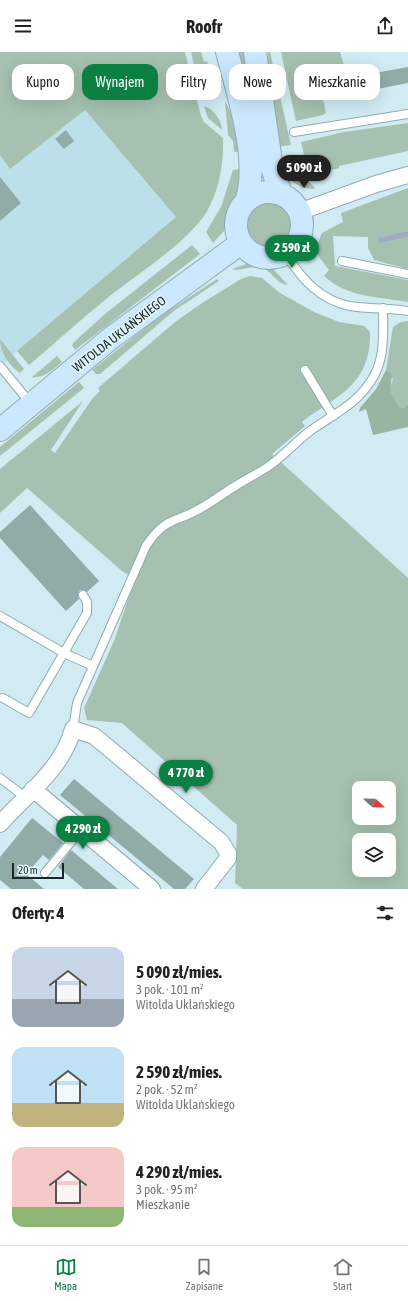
<!DOCTYPE html>
<html lang="pl">
<head>
<meta charset="utf-8">
<style>
  body { margin:0; font-family:"Asap Condensed",sans-serif; background:#f6f6f6; color:#222; height:100vh; display:flex; flex-direction:column; font-size:15px; white-space:nowrap }
  * { box-sizing:border-box; margin:0 }
  p { font-size:13px; color:#767676 }
  .icon { flex:none; width:22px; height:22px; fill:none; stroke:currentColor; stroke-width:2; stroke-linecap:round; stroke-linejoin:round }
  .map { position:relative; height:837px; overflow:hidden }
  .sheet { display:flex; flex-direction:column; background:#fff; flex:1 }
  .sheet>* { flex:none }
  .banner { position:absolute; left:12px; top:12px; width:384px; height:36px; display:flex; gap:8px }
  .needle { width:26px; rotate:112deg }
  .tools { position:absolute; left:352px; top:729px; display:grid; gap:8px }
  .tools a { display:grid; place-items:center; width:44px; height:44px; border-radius:8px; background:#fff; box-shadow:0 4px 16px #0002; font-size:20px }
  .scale { position:absolute; left:12px; bottom:10px; width:52px; box-sizing:border-box; padding-left:4px; border:2px solid #1a2527; border-top:0; font-size:11px; line-height:14px; white-space:nowrap; color:#1a2527; -webkit-text-stroke:3px #e1f8fd; paint-order:stroke }
  .price { position:absolute; translate:-50% -34px; padding:0 9px; border-radius:14px; background:#0b8043; color:#fff; font-size:13px; line-height:26px; filter:drop-shadow(0 1px 2px #0008) }
  .price::after { content:''; position:absolute; left:50%; top:24px; width:12px; height:9px; margin-left:-6px; background:inherit; clip-path:polygon(0 0,100% 0,50% 100%) }
  .price.selected { background:#222; color:#fff }
  ul { padding:0; list-style:none }
  li { display:flex; align-items:center; gap:12px; height:100px; padding:0 12px }
  li span { display:grid; place-items:center; flex:none; width:112px; height:80px; border-radius:12px; color:#555 }
  li>.icon { margin-inline-start:auto }
  span .icon { width:48px; height:48px; fill:#fffc; stroke-width:1 }
  li b { font-size:17px }
  h2 { display:flex; justify-content:space-between; align-items:center; height:48px; padding:0 12px; font-size:17px }
  .tag { padding:0 14px; border-radius:12px; background:#fff; box-shadow:0 4px 16px #0002; font-size:14px; line-height:36px }
  .tag.selected { background:#0b8043; color:#fff }
  header { display:flex; justify-content:space-between; align-items:center; height:52px; padding:0 12px; background:#fff; font-size:18px; font-weight:700 }
  .dock { display:flex; justify-content:space-around; align-items:center; height:56px; border-top:1px solid #e0e0e0; background:#fff; font-size:11px; color:#767676 }
  .dock a { display:grid; justify-items:center; gap:2px }
  .dock .selected { color:#0b8043 }
  .map>svg:first-child { display:block }
  .built { fill:#bce0e9 }
  .green { fill:#a6c1af; fill-rule:evenodd }
  .forest { fill:#97b5a1 }
  .lines { fill:none; stroke-linecap:round; stroke-linejoin:round }
  .stream { stroke:#a1a9c6; stroke-width:5 }
  .building { fill:#91aca8 }
  .lane-casing { stroke:#91abb2; stroke-width:10 }
  .street-casing { stroke:#91abb2; stroke-width:18 }
  .secondary-casing { stroke:#91abb2; stroke-width:24 }
  .lane { stroke:#fff; stroke-width:8 }
  .street { stroke:#fff; stroke-width:16 }
  .secondary { stroke:#cbe8fe; stroke-width:22 }
  .labels { text-anchor:middle; dominant-baseline:central; stroke-width:3; stroke-linejoin:round; paint-order:stroke }
  .street-label { font-size:13px; fill:#1a2527; stroke:#e1f8fd }
</style>
</head>
<body>
<header><svg class="icon" aria-label="menu" viewBox="0 0 24 24"><path d="M4 6h16M4 12h16M4 18h16"/></svg>Roofr<svg class="icon" aria-label="share" viewBox="0 0 24 24"><path d="M12 15V3M7 8l5-5 5 5M5 13v7h14v-7"/></svg></header>
<div class="map">
<svg width="408" height="837" viewBox="0 0 408 837">
  <rect width="100%" height="100%" fill="#d0ebf2"/>
  <path class="built" d="M85 58 176 165 0 314V103L10 116Z"/>
  <g class="green">
    <path d="M0 0H185L201 64 204 70 223 86C224 112 219 139 206 161 186 192 134 224 105 248 79 269 54 292 29 313L17 299 176 165 85 58 10 117 0 103Z"/>
    <path d="M191 0H201L204 10 207 9 214 37 201 44Z"/>
    <path d="M236 0H249L262 97Z"/>
    <path d="M268 0H270L291 93 275 95 268 31Z"/>
    <path d="M281 0H340L347 23 363 19 367 39 336 33 334 38H321L326 61 323 63 296 69Z"/>
    <path d="M225 49 232 63 243 99 234 100 233 89 228 83Z"/>
    <path d="M204 54C213 56 222 69 222 78L208 66Z"/>
    <path d="M408 71V99L339 114V116C305 125 309 122 301 90L344 80Z"/>
    <path d="M293 111 298 123 313 133 315 137C298 137 287 127 280 112Z"/>
    <path d="M244 116 240 142 231 156 224 179 213 191 206 180 221 155 233 118Z"/>
    <path d="M408 136V217L374 208 368 196V185L333 184 335 214 408 228V250C379 245 346 245 324 224L329 218 319 205 316 195 322 181 343 170 341 161Z"/>
    <circle cx="269" cy="172" r="22"/>
    <path d="M192 193 200 202 75 298 72 293 73 291 105 262Z"/>
    <path d="M249 211 273 217 288 233C278 233 272 219 262 216 251 213 237 220 232 217Z"/>
    <path d="M250 224 262 226 280 241 314 260 339 270 364 274 370 280C371 333 338 343 302 370L305 374 272 402 408 526V837H243L235 831 237 773 122 671 87 668 84 656 114 589 135 527 122 519 27 436 0 461V417L83 349 51 398 55 401 92 347 100 339 98 336 175 270 202 251 241 227ZM359 736H389V766H359ZM359 788H389V818H359Z"/>
    <path d="M217 227 219 229 175 258 100 322H96L92 318 156 267Z"/>
    <path d="M408 269V352L404 356 399 355 389 340 393 327 386 318 393 275 401 270Z"/>
    <path d="M0 287 24 317 20 321C9 314 0 300 0 287Z"/>
    <path d="M57 304 62 310C53 317 44 327 32 325Z"/>
    <path d="M79 330 84 336 0 404V395Z"/>
  </g>
  <path class="forest" d="M386 318 392 322 390 340 399 355 404 356 408 352V375L373 383 366 357 359 360 360 356 376 337Z"/>
  <g class="lines">
    <path class="stream" d="M381 188 408 182"/>
  </g>
  <g class="building">
    <path d="M408 15V31L367 39 364 23Z"/>
    <path d="M66 78 74 89 64 97 55 87Z"/>
    <path d="M0 125 21 151 0 169Z"/>
    <path d="M30 453 99 529 87 540 83 538H80L78 543 79 547 66 559 0 486V480Z"/>
    <path d="M74 727 194 827 185 837H174L60 743Z"/>
    <path d="M32 766 63 791 49 808 43 803 26 822 44 837H11L0 828V805Z"/>
    <path d="M71 798 118 837H84L58 815Z"/>
  </g>
  <g class="lines">
    <g class="lane-casing">
      <g id="lane">
        <path d="M294 80 408 62"/>
        <path d="M285 201C301 226 319 248 350 254 369 257 389 256 408 259"/>
        <path d="M342 209 408 222"/>
        <path d="M0 314 31 352"/>
        <path d="M305 318 333 364"/>
        <path d="M0 564 64 601 93 614"/>
        <path d="M3 646 29 661 87 561V550L83 543"/>
        <path d="M73 677 77 651 146 494C166 464 174 472 201 456 214 449 225 440 237 433 249 425 262 420 273 411 286 401 297 389 310 379 334 362 361 350 375 322 385 303 383 278 383 256"/>
        <path d="M0 726 25 745"/>
        <path d="M45 821 81 778"/>
      </g>
    </g>
    <g class="street-casing">
      <g id="street">
        <path d="M299 160 376 132 408 123"/>
        <path d="M33 737 152 837"/>
        <path d="M0 772C26 743 63 716 73 677L94 684 99 688 221 790 228 801V806L204 837"/>
      </g>
    </g>
    <g class="secondary-casing">
      <g id="secondary">
        <path d="M227 0C238 42 259 106 247 147"/>
        <path d="M255 0 272 116 281 142"/>
        <circle cx="269" cy="173" r="33"/>
        <path d="M0 378 111 286 241 191"/>
      </g>
    </g>
    <use href="#lane" class="lane"/>
    <use href="#street" class="street"/>
    <use href="#secondary" class="secondary"/>
  </g>
  <g class="labels">
    <g class="street-label">
      <text transform="translate(119 282) rotate(-38)">WITOLDA UKLAŃSKIEGO</text>
    </g>
  </g>
</svg>
<div class="tools">
<a><svg class="needle" viewBox="-14 -14 28 28"><path d="M0-13l5 13h-10z" fill="#e53935"/><path d="M0 13l5-13h-10z" fill="#767676"/></svg></a>
<a><svg class="icon" aria-label="layers" viewBox="0 0 24 24"><path d="M12 4l9 5-9 5-9-5zM3 14l9 5 9-5"/></svg></a>
</div>
<div class="scale">20 m</div>
<b class="price selected" style="left:304px;top:137px">5 090 zł</b>
<b class="price" style="left:292px;top:217px">2 590 zł</b>
<b class="price" style="left:186px;top:742px">4 770 zł</b>
<b class="price" style="left:83px;top:798px">4 290 zł</b>
<div class="banner">
<a class="tag">Kupno</a>
<a class="tag selected">Wynajem</a>
<a class="tag">Filtry</a>
<a class="tag">Nowe</a>
<a class="tag">Mieszkanie</a>
</div>
</div>
<section class="sheet">
<h2>Oferty: 4<svg class="icon" aria-label="filters" viewBox="0 0 24 24"><path d="M4 7h16M4 17h16"/><circle cx="9" cy="7" r="2"/><circle cx="15" cy="17" r="2"/></svg></h2>
<ul>
<li><span style="background:linear-gradient(#c9d6e8 65%,#9aa5b1 0)"><svg class="icon" aria-label="home" viewBox="0 0 24 24"><path d="M3 11l9-7 9 7M6 9v11h12V9"/></svg></span><div><b>5 090 zł/mies.</b><p>3 pok. · 101 m²</p><p>Witolda Uklańskiego</p></div></li>
<li><span style="background:linear-gradient(#bfe0f5 70%,#c2b280 0)"><svg class="icon" aria-label="home" viewBox="0 0 24 24"><path d="M3 11l9-7 9 7M6 9v11h12V9"/></svg></span><div><b>2 590 zł/mies.</b><p>2 pok. · 52 m²</p><p>Witolda Uklańskiego</p></div></li>
<li><span style="background:linear-gradient(#f6c9c9 75%,#8fb573 0)"><svg class="icon" aria-label="home" viewBox="0 0 24 24"><path d="M3 11l9-7 9 7M6 9v11h12V9"/></svg></span><div><b>4 290 zł/mies.</b><p>3 pok. · 95 m²</p><p>Mieszkanie</p></div></li>
</ul>
</section>
<nav class="dock">
<a class="selected"><svg class="icon" aria-label="map" viewBox="0 0 24 24"><path d="M3 6l6-2 6 2 6-2v14l-6 2-6-2-6 2zM9 4v14M15 6v14"/></svg>Mapa</a>
<a><svg class="icon" aria-label="saved" viewBox="0 0 24 24"><path d="M7 4h10v16l-5-4-5 4z"/></svg>Zapisane</a>
<a><svg class="icon" aria-label="home" viewBox="0 0 24 24"><path d="M3 11l9-7 9 7M6 9v11h12V9"/></svg>Start</a>
</nav>
</body>
</html>
